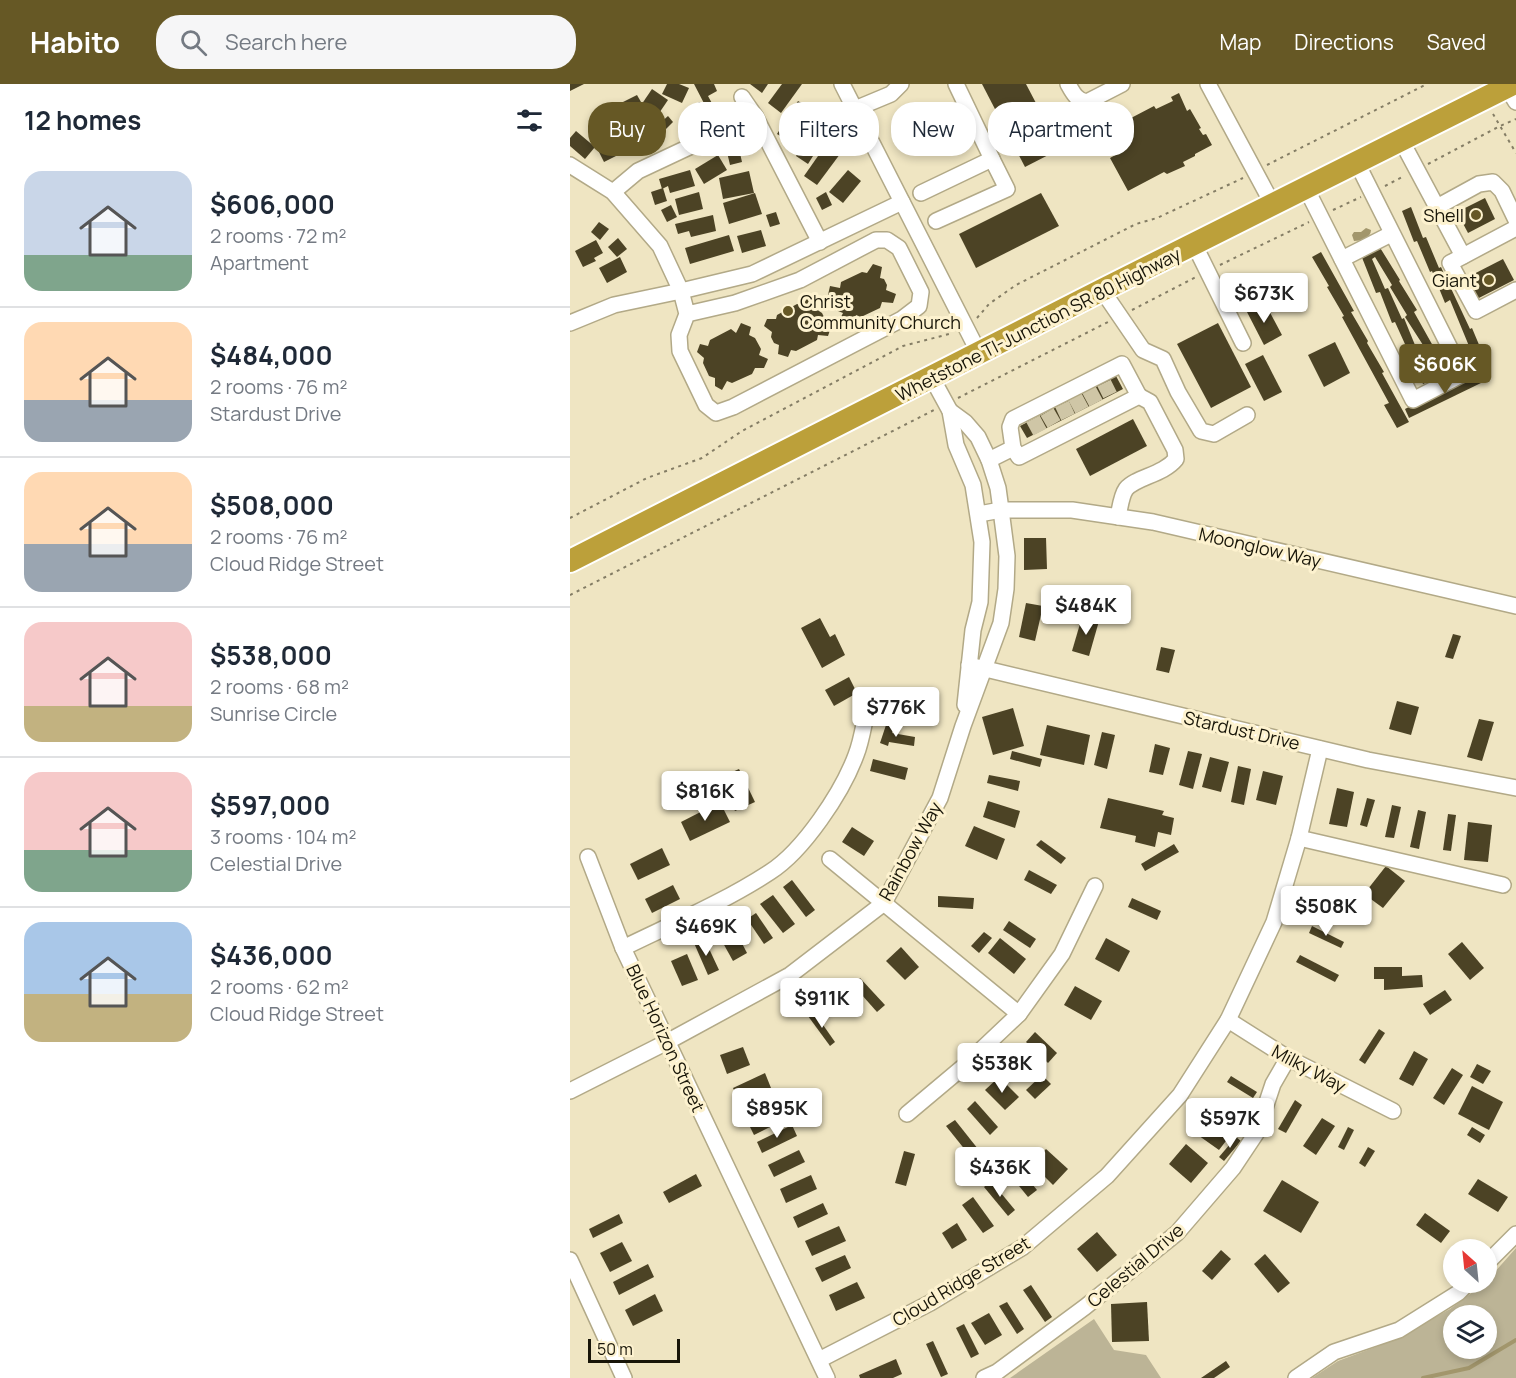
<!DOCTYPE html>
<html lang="en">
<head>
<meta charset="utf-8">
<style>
  body { margin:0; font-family:Manrope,sans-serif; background:#f6f6f7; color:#1f2937; height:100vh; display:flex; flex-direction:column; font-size:22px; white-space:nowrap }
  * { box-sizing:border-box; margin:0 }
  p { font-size:20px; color:#747a83 }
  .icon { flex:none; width:33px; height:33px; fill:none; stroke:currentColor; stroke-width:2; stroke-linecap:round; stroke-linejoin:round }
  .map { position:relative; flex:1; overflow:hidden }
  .sheet { display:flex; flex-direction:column; background:#fff; width:570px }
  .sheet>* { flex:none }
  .top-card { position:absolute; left:18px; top:18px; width:570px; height:54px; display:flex; gap:12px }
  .needle { width:39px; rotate:333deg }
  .controls { position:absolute; left:873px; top:1155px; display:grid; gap:12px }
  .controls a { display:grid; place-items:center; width:54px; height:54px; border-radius:50%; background:#fff; box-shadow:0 3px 9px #0003; font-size:30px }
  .scale { position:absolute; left:18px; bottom:15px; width:92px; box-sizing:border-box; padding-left:6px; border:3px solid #181508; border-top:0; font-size:16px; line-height:21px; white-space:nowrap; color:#181508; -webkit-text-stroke:4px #fdf2cf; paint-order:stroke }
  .price { position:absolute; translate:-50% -51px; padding:0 14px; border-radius:6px; background:#fff; color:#222; font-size:20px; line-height:39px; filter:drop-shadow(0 2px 3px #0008) }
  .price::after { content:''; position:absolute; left:50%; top:36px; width:18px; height:14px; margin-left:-9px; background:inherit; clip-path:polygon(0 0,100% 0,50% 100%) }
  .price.on { background:#665825; color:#fff }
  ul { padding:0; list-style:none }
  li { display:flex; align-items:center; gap:18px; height:150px; padding:0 24px }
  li+li { border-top:2px solid #e0e1e3 }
  li span { display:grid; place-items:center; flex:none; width:168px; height:120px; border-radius:18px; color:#555 }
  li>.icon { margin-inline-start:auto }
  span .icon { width:72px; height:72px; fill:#fffc; stroke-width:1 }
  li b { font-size:26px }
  h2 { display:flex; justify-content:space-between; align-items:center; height:72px; padding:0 24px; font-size:26px }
  .tag { padding:0 21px; border-radius:24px; background:#fff; box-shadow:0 3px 9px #0003; font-size:21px; line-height:54px }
  .tag.on { background:#665825; color:#fff }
  header { display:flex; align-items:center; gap:36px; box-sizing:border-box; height:84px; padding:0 30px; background:#665825; color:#fff }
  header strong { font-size:28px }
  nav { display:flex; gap:33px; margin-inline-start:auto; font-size:21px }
  .search { width:420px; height:54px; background:#f6f6f7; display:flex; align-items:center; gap:15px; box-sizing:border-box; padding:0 21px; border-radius:24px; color:#747a83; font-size:22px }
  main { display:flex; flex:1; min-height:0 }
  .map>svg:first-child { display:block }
  .green { fill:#bcb496; fill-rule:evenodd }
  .water { fill:#a2966c }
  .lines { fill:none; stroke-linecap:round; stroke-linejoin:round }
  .stream { stroke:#a2966c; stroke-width:4 }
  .building { fill:#4c4325 }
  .minor-tunnel { stroke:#cfc6a6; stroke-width:15; stroke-dasharray:15 8; stroke-linecap:butt }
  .minor-casing { stroke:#b2a987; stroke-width:18 }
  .highway-casing { stroke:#fff; stroke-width:26 }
  .path { stroke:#847d65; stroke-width:2; stroke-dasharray:3 4.5; stroke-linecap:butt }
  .minor { stroke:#fff; stroke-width:15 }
  .highway { stroke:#bca03a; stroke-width:22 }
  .poi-dot { fill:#665825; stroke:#fdf2cf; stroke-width:2 }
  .labels { text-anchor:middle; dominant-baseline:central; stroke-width:6; stroke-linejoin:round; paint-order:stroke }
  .poi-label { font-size:18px; fill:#181508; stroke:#fdf2cf; text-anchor:end }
  .street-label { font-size:18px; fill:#181508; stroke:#fdf2cf }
</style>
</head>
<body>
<header>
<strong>Habito</strong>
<div class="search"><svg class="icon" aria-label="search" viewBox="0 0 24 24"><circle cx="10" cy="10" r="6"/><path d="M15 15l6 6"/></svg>Search here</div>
<nav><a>Map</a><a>Directions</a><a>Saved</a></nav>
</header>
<main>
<section class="sheet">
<h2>12 homes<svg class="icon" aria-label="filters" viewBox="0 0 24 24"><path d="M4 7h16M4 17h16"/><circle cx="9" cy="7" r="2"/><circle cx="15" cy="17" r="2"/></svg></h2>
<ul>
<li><span style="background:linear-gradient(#c9d6e8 70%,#7fa58c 0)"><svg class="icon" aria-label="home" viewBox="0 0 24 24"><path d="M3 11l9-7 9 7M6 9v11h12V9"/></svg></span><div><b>$606,000</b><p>2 rooms · 72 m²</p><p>Apartment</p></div></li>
<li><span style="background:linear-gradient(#ffd9b3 65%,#9aa5b1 0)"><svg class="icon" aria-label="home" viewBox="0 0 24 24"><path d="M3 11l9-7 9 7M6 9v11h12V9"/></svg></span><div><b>$484,000</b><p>2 rooms · 76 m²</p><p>Stardust Drive</p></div></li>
<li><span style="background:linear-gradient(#ffd9b3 60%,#9aa5b1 0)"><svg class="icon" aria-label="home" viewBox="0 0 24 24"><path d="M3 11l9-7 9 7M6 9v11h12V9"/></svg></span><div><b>$508,000</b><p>2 rooms · 76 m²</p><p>Cloud Ridge Street</p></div></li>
<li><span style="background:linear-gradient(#f6c9c9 70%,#c2b280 0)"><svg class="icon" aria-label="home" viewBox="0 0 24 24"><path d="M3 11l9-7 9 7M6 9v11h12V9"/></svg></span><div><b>$538,000</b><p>2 rooms · 68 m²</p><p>Sunrise Circle</p></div></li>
<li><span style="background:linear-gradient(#f6c9c9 65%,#7fa58c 0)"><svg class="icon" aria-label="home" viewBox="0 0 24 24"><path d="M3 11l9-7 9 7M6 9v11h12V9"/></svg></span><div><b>$597,000</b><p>3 rooms · 104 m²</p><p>Celestial Drive</p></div></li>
<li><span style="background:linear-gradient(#a9c7e8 60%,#c2b280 0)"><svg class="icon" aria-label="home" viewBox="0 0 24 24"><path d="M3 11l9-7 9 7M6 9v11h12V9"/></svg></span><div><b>$436,000</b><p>2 rooms · 62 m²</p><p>Cloud Ridge Street</p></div></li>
</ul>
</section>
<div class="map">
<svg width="946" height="1294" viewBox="0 0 946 1294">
  <rect width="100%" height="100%" fill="#efe5c2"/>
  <g class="green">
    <path d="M946 1164V1294H742L768 1277 819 1258 880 1225 916 1198ZM884 1232H916V1264H884Z"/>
    <path d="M524 1235 544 1266 576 1271 591 1294H440Z"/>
  </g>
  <path class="water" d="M796 144 801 146C801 154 791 157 784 157L782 151 784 148H791Z"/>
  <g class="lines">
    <path class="stream" d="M853 1294 899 1284 946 1256"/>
  </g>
  <g class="building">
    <path d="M0 0H14L0 7Z"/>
    <path d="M97 0H109L119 4 112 19 92 10Z"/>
    <path d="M124 0H144L147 7 138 12 144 23 138 27Z"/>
    <path d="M180 0H198L192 9Z"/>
    <path d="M212 0H232L211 29 198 19Z"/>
    <path d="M412 0H456L490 65 455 83Z"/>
    <path d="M82 5 98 16 79 44 63 33Z"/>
    <path d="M609 9 617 27 620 25 631 44 629 45 633 51 636 50 642 61 625 70V72L613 78 615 82 597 90 594 88 558 107 540 74 549 69 541 54 543 52 540 45 584 22 586 25 603 17 601 13Z"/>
    <path d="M67 11 71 18 47 30 43 23Z"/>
    <path d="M228 17 243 26 222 59 207 50Z"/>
    <path d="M130 18 136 30 123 36 117 24Z"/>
    <path d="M355 22 365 43 332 59 322 38Z"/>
    <path d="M33 29 53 44 43 58 22 43Z"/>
    <path d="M248 31 263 40 238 80 226 72 237 55 234 53Z"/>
    <path d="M98 32 103 38 95 46 89 40Z"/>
    <path d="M6 47 25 63 15 75 0 62V54Z"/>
    <path d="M60 51 69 60 57 71 48 62Z"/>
    <path d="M262 52 276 62 247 101 234 92Z"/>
    <path d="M40 61 46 72 34 78 28 66Z"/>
    <path d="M169 65 172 78 160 81 157 68Z"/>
    <path d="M148 71 157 86 134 100 125 85Z"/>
    <path d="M120 86 125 102 100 109 98 102 92 105 89 95Z"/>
    <path d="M278 86 291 97 273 119 259 108Z"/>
    <path d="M179 87 184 109 153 115 149 94Z"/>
    <path d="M93 104 97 117 85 121 81 108Z"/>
    <path d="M129 108 133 125 109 131 105 115Z"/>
    <path d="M256 108 262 121 252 126 246 114Z"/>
    <path d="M185 109 192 130 159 140 153 119Z"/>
    <path d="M471 109 489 142 406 184 389 150Z"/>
    <path d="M915 114 925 135 898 149 887 128Z"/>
    <path d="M101 121 107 133 97 138 91 126Z"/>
    <path d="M841 123 853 154 856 153 869 184 871 183 900 245 902 244 915 275 906 279 880 216 875 219 862 187 860 188 847 157 844 158 832 127Z"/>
    <path d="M206 128 210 140 200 143 196 131Z"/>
    <path d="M143 131 146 147 121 153 119 147 108 150 105 140Z"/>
    <path d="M29 138 39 145 30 156 21 148Z"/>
    <path d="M191 146 196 162 172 169 167 152Z"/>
    <path d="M159 151 164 167 120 180 115 164Z"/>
    <path d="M48 154 57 165 47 173 38 163Z"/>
    <path d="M26 156 33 169 24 174 26 177 13 183 5 167Z"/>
    <path d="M809 162 830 196 829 197 847 226 844 228 877 287 868 292 850 263 853 261 835 233 837 231 820 203 822 201 805 173 802 175 815 205 818 204 832 235 834 234 847 266 849 265 862 296 853 300 825 238 822 239 810 208 806 209 791 171Z"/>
    <path d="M751 168 784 227 781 228 798 257 797 259 814 288 812 289 839 338 827 344 814 321 819 319 772 233 774 232 757 203 759 202 742 173Z"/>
    <path d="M50 173 57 188 37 199 29 184Z"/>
    <path d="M933 175 944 196 905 216 894 195Z"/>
    <path d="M303 180 312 183 310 194 314 195 317 201 316 206 326 210 323 219 312 218 310 224 291 233 286 231 282 241 273 238 274 234 271 233 273 229 268 227 263 221 267 216 258 211 260 202 270 204 271 198 292 188 297 189Z"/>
    <path d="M238 213 248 217 246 225 252 229 254 233 252 239 261 243 258 252 248 251 247 256 226 267 221 266 218 273 208 270 209 261 204 259 201 253 202 248 194 242 197 235H206L207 231 227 220 233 221Z"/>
    <path d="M695 219 712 251 694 261 677 228Z"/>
    <path d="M171 239 181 243 179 251 185 254 191 265 189 271 198 275 194 284H185L182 290 162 299 157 297 152 306 145 302V294L139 292 133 279 134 274 127 268 130 260 138 262 140 256 161 245 166 249Z"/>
    <path d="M648 239 681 303 641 324 607 260Z"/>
    <path d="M765 258 780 289 754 303 738 271Z"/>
    <path d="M693 271 712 308 694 317 675 280Z"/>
    <path d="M907 288 913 298 839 334 835 325Z"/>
    <path d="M546 292 553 305 457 354 450 342Z"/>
    <path d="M563 335 577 362 520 392 506 365Z"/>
    <path d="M454 454H476L477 485 454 486Z"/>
    <path d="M456 519 473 522 465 557 449 553Z"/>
    <path d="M512 533 529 537 519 572 502 567Z"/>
    <path d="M250 534 260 553 265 550 275 571 252 584 231 544Z"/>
    <path d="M883 550 891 552 883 575 875 573Z"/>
    <path d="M591 563 605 566 599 589 586 586Z"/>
    <path d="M279 593 287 609 264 622 255 606Z"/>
    <path d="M351 612 356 623 320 639 316 628Z"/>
    <path d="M827 617 849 623 841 651 819 645Z"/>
    <path d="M443 624 454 662 423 671 412 633Z"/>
    <path d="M909 635 924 638 912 677 897 673Z"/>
    <path d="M316 641 324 643 322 649 345 653 344 662 319 658 318 662 310 659Z"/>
    <path d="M477 641 520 651 514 681 470 671Z"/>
    <path d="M532 648 545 651 537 685 524 681Z"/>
    <path d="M585 660 600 664 593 691 579 688Z"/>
    <path d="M442 667 472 675 470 683 440 675Z"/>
    <path d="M618 667 632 670 623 705 609 701Z"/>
    <path d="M640 673 659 678 651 708 632 703Z"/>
    <path d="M303 675 338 684 335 696 300 687Z"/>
    <path d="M668 682 681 685 674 721 661 718Z"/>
    <path d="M169 685 185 718 165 727 149 694Z"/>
    <path d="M693 687 713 692 706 721 686 716Z"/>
    <path d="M419 691 450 697 448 707 417 699Z"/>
    <path d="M767 704 784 708 777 743 759 740Z"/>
    <path d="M538 714 594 727 592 731 604 734 601 751 588 748 585 763 565 758 566 752 530 744Z"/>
    <path d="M797 714 805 716 797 743 790 741Z"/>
    <path d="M418 717 450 727 445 744 413 733Z"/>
    <path d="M150 718 160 738 120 757 111 738Z"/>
    <path d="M822 721 831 723 824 754 815 753Z"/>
    <path d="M848 726 856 728 849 765 840 763Z"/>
    <path d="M878 730 886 731 881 767 873 766Z"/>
    <path d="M898 738 922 741 918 778 894 776Z"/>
    <path d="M404 742 435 755 427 776 395 762Z"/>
    <path d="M282 743 304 757 294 772 272 758Z"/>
    <path d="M471 756 496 774 491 780 466 761Z"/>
    <path d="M604 760 609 768 575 787 571 780Z"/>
    <path d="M92 764 100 781 68 796 60 780Z"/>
    <path d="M816 782 835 797 813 824 794 810Z"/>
    <path d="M459 786 487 801 481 810 454 796Z"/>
    <path d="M222 796 245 826 236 833 213 803Z"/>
    <path d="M103 801 110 815 82 829 75 815Z"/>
    <path d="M203 811 225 840 213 849 190 820Z"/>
    <path d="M759 811 787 822 780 838 753 827Z"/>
    <path d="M368 812 404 814 403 825 368 823Z"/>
    <path d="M562 814 591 827 587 836 558 823Z"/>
    <path d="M186 829 203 854 194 860 177 835Z"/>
    <path d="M439 837 466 855 460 864 433 846Z"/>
    <path d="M163 842 177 869 163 877 148 850Z"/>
    <path d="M742 842 774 858 771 864 739 849Z"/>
    <path d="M414 848 422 854 409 869 401 862Z"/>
    <path d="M134 854 149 886 138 891 124 859Z"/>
    <path d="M430 854 456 875 444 890 418 869Z"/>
    <path d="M536 854 560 867 549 888 525 875Z"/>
    <path d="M892 858 914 884 900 896 878 870Z"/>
    <path d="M331 863 349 883 335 896 316 877Z"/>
    <path d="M117 870 128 896 112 902 101 877Z"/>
    <path d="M730 871 769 891 765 898 726 878Z"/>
    <path d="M804 883H832V892L852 891 853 903 814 906V895H804Z"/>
    <path d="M290 894 315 921 307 928 283 901Z"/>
    <path d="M505 902 532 917 521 936 494 921Z"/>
    <path d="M875 906 882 916 860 931 853 920Z"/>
    <path d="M244 928 265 958 260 962 238 932Z"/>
    <path d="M809 945 815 949 795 980 789 976Z"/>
    <path d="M465 948 487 969 478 979 456 958Z"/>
    <path d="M173 963 180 981 157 990 150 971Z"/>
    <path d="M844 967 858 975 843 1002 829 995Z"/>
    <path d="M907 980 921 987 913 1000 900 993Z"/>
    <path d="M882 984 893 991 874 1021 863 1014Z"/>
    <path d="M195 989 201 1004 170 1019 163 1004Z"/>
    <path d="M472 991 481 1000 465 1015 456 1006Z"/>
    <path d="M661 992 687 1008 683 1014 657 998Z"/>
    <path d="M429 993 449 1013 435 1026 415 1006Z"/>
    <path d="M902 1002 933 1018 919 1046 888 1030Z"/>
    <path d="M211 1015 220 1033 184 1051 175 1033Z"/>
    <path d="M725 1016 732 1021 716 1049 708 1045Z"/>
    <path d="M405 1017 428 1043 420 1051 397 1025Z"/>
    <path d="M752 1034 765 1042 746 1071 733 1062Z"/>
    <path d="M634 1035 659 1053 649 1066 625 1049Z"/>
    <path d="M385 1036 408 1065 400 1072 376 1042Z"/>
    <path d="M222 1041 227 1052 192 1069 187 1058Z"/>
    <path d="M778 1043 784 1046 774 1066 768 1063Z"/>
    <path d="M902 1043 915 1051 910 1059 897 1051Z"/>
    <path d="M666 1053 671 1057 654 1077 649 1073Z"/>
    <path d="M616 1060 638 1079 621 1099 599 1080Z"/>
    <path d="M798 1063 805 1067 795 1083 789 1079Z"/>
    <path d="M476 1065 498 1085 483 1101 462 1080Z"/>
    <path d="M229 1066 235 1078 204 1093 198 1081Z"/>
    <path d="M334 1067 345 1070 336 1102 325 1099Z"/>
    <path d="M446 1080 467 1106 458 1113 437 1087Z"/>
    <path d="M126 1090 132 1102 99 1119 93 1108Z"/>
    <path d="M241 1091 247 1105 216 1119 210 1105Z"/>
    <path d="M908 1095 938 1113 928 1128 898 1110Z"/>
    <path d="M712 1096 749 1118 731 1149 693 1127Z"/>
    <path d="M421 1097 445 1126 438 1132 414 1103Z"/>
    <path d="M403 1113 424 1142 413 1149 392 1121Z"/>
    <path d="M253 1119 258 1130 228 1144 223 1133Z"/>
    <path d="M855 1129 880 1147 871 1159 846 1141Z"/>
    <path d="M49 1130 53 1139 23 1154 19 1145Z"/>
    <path d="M387 1139 397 1156 382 1165 372 1149Z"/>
    <path d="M269 1142 276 1157 242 1172 235 1157Z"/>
    <path d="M527 1148 547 1171 527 1188 507 1165Z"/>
    <path d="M52 1158 62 1177 40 1188 30 1169Z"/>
    <path d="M651 1166 661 1175 642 1196 632 1187Z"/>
    <path d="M695 1170 720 1199 708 1209 684 1180Z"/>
    <path d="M275 1171 281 1184 252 1198 245 1184Z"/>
    <path d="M78 1180 84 1193 49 1211 43 1198Z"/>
    <path d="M287 1198 295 1214 266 1227 259 1211Z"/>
    <path d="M461 1201 482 1233 475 1238 453 1206Z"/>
    <path d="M85 1210 93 1227 63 1242 55 1226Z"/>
    <path d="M437 1218 454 1245 447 1250 429 1222Z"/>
    <path d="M577 1218 579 1257 542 1258 541 1220Z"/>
    <path d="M419 1229 432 1251 415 1261 401 1239Z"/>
    <path d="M394 1240 409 1270 401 1274 386 1244Z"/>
    <path d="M363 1257 378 1290 371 1293 356 1260Z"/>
    <path d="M326 1275 332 1290 323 1294H290L289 1291Z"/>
    <path d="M656 1277 660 1283 644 1294H631Z"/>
  </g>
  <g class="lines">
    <g class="minor-tunnel">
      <path d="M534 299 540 311"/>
      <path d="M519 306 526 319"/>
      <path d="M505 313 512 326"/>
      <path d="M492 320 498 333"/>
      <path d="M477 328 484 340"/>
      <path d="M463 335 470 348"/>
    </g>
    <g class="minor-casing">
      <g id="minor">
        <path d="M272 0 409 269"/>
        <path d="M386 0 422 75"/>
        <path d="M498 0C503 9 507 17 517 18L552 0"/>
        <path d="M638 0 703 121"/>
        <path d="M935 0 946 18"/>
        <path d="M172 13 185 32"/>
        <path d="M285 25 321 10 331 0"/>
        <path d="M831 56 893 172"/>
        <path d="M0 81 43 108 90 162 111 207 117 230 109 251 110 267 136 321 146 329 163 323 332 235 349 222 351 208 329 164 317 156H306L230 196 165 219 117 230"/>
        <path d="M736 104 843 316 893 290 787 79"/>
        <path d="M43 108 68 87 185 32 250 158"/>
        <path d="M351 109 422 75 437 105 366 137"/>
        <path d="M867 123 909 100 923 98 932 107 946 136"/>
        <path d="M946 144 880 179 906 227 946 206"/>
        <path d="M624 160 673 259"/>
        <path d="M772 175 821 150"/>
        <path d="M532 206 573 266 593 275 608 308 631 347 644 350 677 331"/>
        <path d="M0 239 44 221 111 207 182 190 332 118"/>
        <path d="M362 294 380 327 386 361 403 401 412 458 410 518 403 546 395 621"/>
        <path d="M419 376 443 364 440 343 443 335 552 280 569 312 449 373 443 364"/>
        <path d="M409 430 431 426H502L583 438 946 522"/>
        <path d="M548 433C550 424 551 412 556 405 566 393 593 391 606 375L605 366 580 318 569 312"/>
        <path d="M399 581 798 676 946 704"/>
        <path d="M729 754 933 801"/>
        <path d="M18 773 53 864 257 1294"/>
        <path d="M260 775 449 930"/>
        <path d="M53 864C102 840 154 818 200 788 233 767 272 709 286 671 292 656 294 638 298 622"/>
        <path d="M658 936 718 974 823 1027"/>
        <path d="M0 1007 97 958 220 891 314 819 370 714 393 642 431 539 436 505 437 472 431 426 428 404 419 376 408 353 395 338 380 327"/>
        <path d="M337 1030 393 983 449 930 492 870 525 802"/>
        <path d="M0 1176 54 1294"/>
        <path d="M916 1180 946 1150"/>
        <path d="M249 1276 360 1219 453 1163 537 1092 610 1011 658 936 704 838 729 754 750 665"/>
        <path d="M414 1294 427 1288 515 1223 607 1149 663 1084 687 1048 703 1000 718 974"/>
        <path d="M726 1294 764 1268 829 1246 888 1209 899 1198"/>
      </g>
    </g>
    <g class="highway-casing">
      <path id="highway" d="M0 477 532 206 943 0"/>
    </g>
    <g class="path">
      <path d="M923 30 946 69"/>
      <path d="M858 80 930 42 946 35"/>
      <path d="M697 81 857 0"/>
      <path d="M815 102 834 92"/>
      <path d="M763 126 791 113"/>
      <path d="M650 181 739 138"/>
      <path d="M562 226 626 193"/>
      <path d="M407 234 419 220 446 201 566 140 587 134 673 94"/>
      <path d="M388 314 538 238"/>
      <path d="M0 434 77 394 132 374 172 347 333 262 383 249"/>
      <path d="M0 511 364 326"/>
    </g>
    <use href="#minor" class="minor"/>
    <use href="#highway" class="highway"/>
  </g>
  <g class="poi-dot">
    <circle cx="906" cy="131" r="6"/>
    <circle cx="919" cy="196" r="6"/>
    <circle cx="218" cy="227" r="6"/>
  </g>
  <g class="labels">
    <g class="poi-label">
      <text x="894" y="131">Shell</text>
      <text x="907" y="196">Giant</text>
      <text x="230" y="217" text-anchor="start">Christ<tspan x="230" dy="21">Community Church</tspan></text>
    </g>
    <g class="street-label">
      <text transform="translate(468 240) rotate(-27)">Whetstone TI-Junction SR 80 Highway</text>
      <text transform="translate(690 463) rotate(13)">Moonglow Way</text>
      <text transform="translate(672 646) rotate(13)">Stardust Drive</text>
      <text transform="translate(340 767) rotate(-61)">Rainbow Way</text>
      <text transform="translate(96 954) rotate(65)">Blue Horizon Street</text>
      <text transform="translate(739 984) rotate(28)">Milky Way</text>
      <text transform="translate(565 1181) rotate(-40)">Celestial Drive</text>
      <text transform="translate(391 1197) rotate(-31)">Cloud Ridge Street</text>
    </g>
  </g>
</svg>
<div class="controls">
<a><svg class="needle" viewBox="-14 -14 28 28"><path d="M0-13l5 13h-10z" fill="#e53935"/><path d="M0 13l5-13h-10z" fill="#747a83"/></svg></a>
<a><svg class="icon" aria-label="layers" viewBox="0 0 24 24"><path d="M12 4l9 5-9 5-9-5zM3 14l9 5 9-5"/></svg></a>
</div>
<div class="scale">50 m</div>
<b class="price" style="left:694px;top:240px">$673K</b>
<b class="price on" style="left:875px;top:311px">$606K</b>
<b class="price" style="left:516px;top:552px">$484K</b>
<b class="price" style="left:326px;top:654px">$776K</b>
<b class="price" style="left:135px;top:738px">$816K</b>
<b class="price" style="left:756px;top:853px">$508K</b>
<b class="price" style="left:136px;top:873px">$469K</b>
<b class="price" style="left:252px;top:945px">$911K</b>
<b class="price" style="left:432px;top:1010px">$538K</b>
<b class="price" style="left:207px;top:1055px">$895K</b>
<b class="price" style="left:660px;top:1065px">$597K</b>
<b class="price" style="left:430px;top:1114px">$436K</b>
<div class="top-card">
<a class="tag on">Buy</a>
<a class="tag">Rent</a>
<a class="tag">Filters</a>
<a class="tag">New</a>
<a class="tag">Apartment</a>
</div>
</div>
</main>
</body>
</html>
